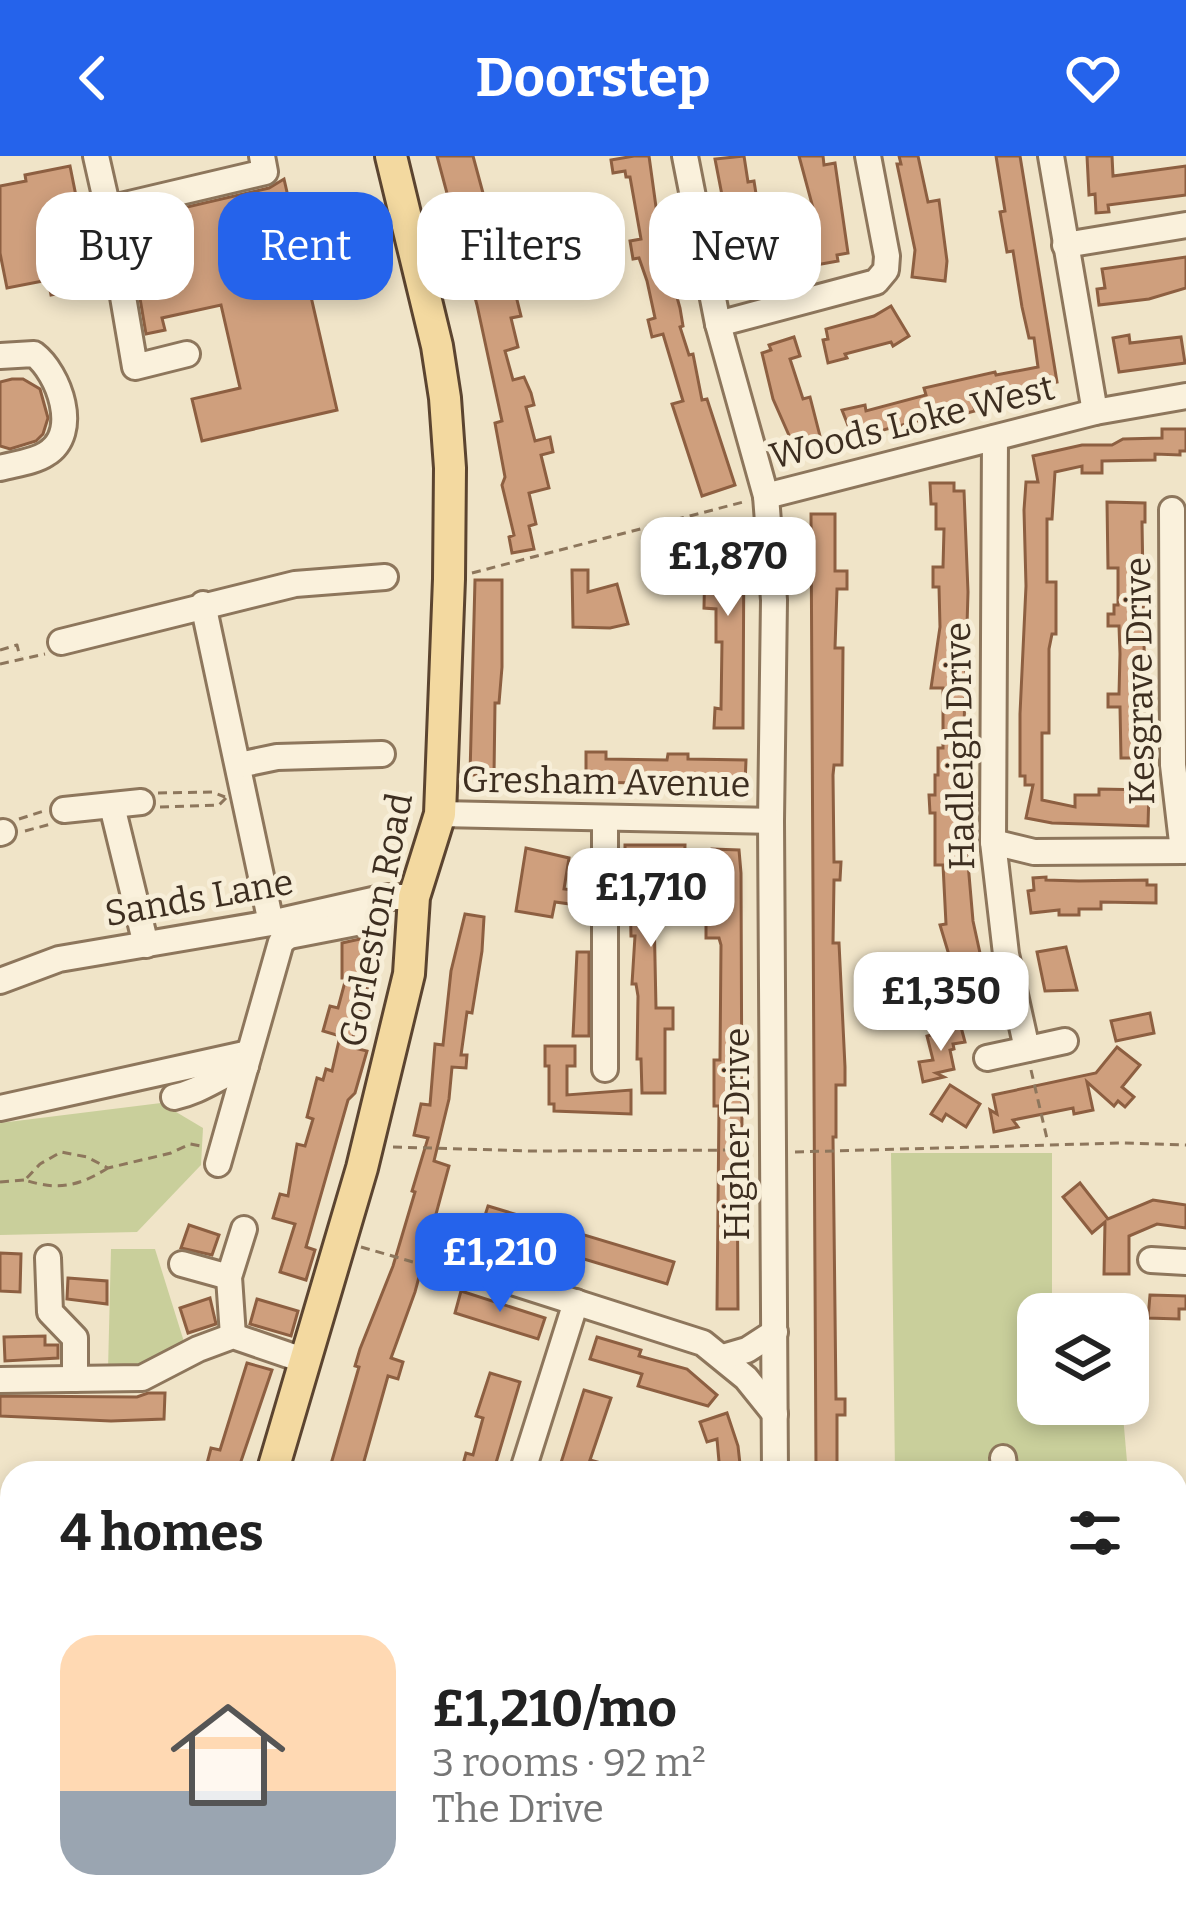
<!DOCTYPE html>
<html lang="en">
<head>
<meta charset="utf-8">
<style>
  body { margin:0; font-family:Bitter,serif; background:#f6f6f6; color:#222; height:100vh; display:flex; flex-direction:column; font-size:45px; white-space:nowrap }
  * { box-sizing:border-box; margin:0 }
  p { font-size:39px; color:#767676 }
  .icon { flex:none; width:66px; height:66px; fill:none; stroke:currentColor; stroke-width:2; stroke-linecap:round; stroke-linejoin:round }
  .map { position:relative; flex:1; overflow:hidden }
  .details { position:absolute; left:0px; top:1305px; width:1188px; height:468px; display:flex; flex-direction:column; background:#fff; border-radius:36px 36px 0 0; box-shadow:0 6px 18px #0003 }
  .details>* { flex:none }
  .top-card { position:absolute; left:36px; top:36px; width:1116px; height:108px; display:flex; gap:24px }
  .tools { position:absolute; left:1017px; top:1137px; display:grid; gap:24px }
  .tools a { display:grid; place-items:center; width:132px; height:132px; border-radius:24px; background:#fff; box-shadow:0 6px 18px #0003; font-size:60px }
  .price { position:absolute; translate:-50% -102px; padding:0 27px; border-radius:24px; background:#fff; color:#222; font-size:39px; line-height:78px; filter:drop-shadow(0 3px 6px #0008) }
  .price::after { content:''; position:absolute; left:50%; top:72px; width:36px; height:27px; margin-left:-18px; background:inherit; clip-path:polygon(0 0,100% 0,50% 100%) }
  .price.current { background:#2563eb; color:#fff }
  ul { padding:0; list-style:none }
  li { display:flex; align-items:center; gap:36px; height:300px; padding:0 60px }
  li+li { border-top:3px solid #e0e0e0 }
  li span { display:grid; place-items:center; flex:none; width:336px; height:240px; border-radius:36px; color:#555 }
  li>.icon { margin-inline-start:auto }
  span .icon { width:144px; height:144px; fill:#fffc; stroke-width:1 }
  li b { font-size:51px }
  h2 { display:flex; justify-content:space-between; align-items:center; height:144px; padding:0 60px; font-size:51px }
  .tag { padding:0 42px; border-radius:36px; background:#fff; box-shadow:0 6px 18px #0003; font-size:42px; line-height:108px }
  .tag.current { background:#2563eb; color:#fff }
  header { display:flex; justify-content:space-between; align-items:center; height:156px; padding:0 60px; background:#2563eb; color:#fff; font-size:54px; font-weight:700 }
  .map>svg:first-child { display:block }
  .green { fill:#c9cf9b }
  .building { fill:#cf9f7d; stroke:#8d5f41; stroke-width:3 }
  .lines { fill:none; stroke-linecap:round; stroke-linejoin:round }
  .minor-casing { stroke:#8d765c; stroke-width:30 }
  .major-casing { stroke:#5b4430; stroke-width:36 }
  .highway-casing { stroke:#5b4430; stroke-width:39 }
  .path { stroke:#8d765c; stroke-width:3; stroke-dasharray:9 6; stroke-linecap:butt }
  .minor { stroke:#faf1dc; stroke-width:24 }
  .major { stroke:#f3d9a0; stroke-width:30 }
  .highway { stroke:#e0a458; stroke-width:33 }
  .labels { text-anchor:middle; dominant-baseline:central; stroke-width:10; stroke-linejoin:round; paint-order:stroke }
  .street-label { font-size:36px; fill:#3d2e20; stroke:#f7eed8 }
</style>
</head>
<body>
<header><svg class="icon" aria-label="back" viewBox="0 0 24 24"><path d="M15 5l-7 7 7 7"/></svg>Doorstep<svg class="icon" aria-label="heart" viewBox="0 0 24 24"><path d="M12 20l-8-8c-3-5 5-10 8-4 3-6 11-1 8 4z"/></svg></header>
<div class="map">
<svg width="1186" height="1773" viewBox="0 0 1186 1773">
  <rect width="100%" height="100%" fill="#f0e4c8"/>
  <g class="green">
    <path d="M161 947 203 972 201 1009 137 1076 0 1079V967Z"/>
    <path d="M891 997H1052V1158H1038V1248H1122L1128 1317H895Z"/>
    <path d="M111 1093H155L185 1189 135 1211 108 1214Z"/>
  </g>
  <g class="building">
    <path d="M437 0H473L503 111 512 122 509 141 516 140 521 160 511 162 518 191 505 195 513 224 524 221 531 237 534 249 526 251 535 285 550 281 553 296 541 299 549 332 529 337 536 368 529 370 534 393 512 397 509 381 514 379 502 329 505 321 495 267 502 265 477 149Z"/>
    <path d="M634 0H649L660 80 680 152 683 170 680 171 689 199 693 198 702 244 707 243 735 329 702 340 672 248 683 245 663 178 652 181 648 164 655 162 647 125 639 102 633 103 630 85 641 83 630 21H626L625 15 613 17 611 4Z"/>
    <path d="M744 0 748 26 754 25 757 44 752 45 758 79 763 77 771 131 757 133V129L740 132 715 3Z"/>
    <path d="M799 0H823L824 9 835 7 848 97 837 99 838 105 816 109 810 64 816 63Z"/>
    <path d="M899 0H918L928 46 939 44 947 105 945 125 912 121 915 94 897 8H901Z"/>
    <path d="M996 0H1020L1057 226 1033 230 1034 235 1026 239 974 251 975 255 956 260 955 255 853 282 842 254 865 249 866 255 926 239 924 232 995 216 996 219 1038 211 1034 182H1029L1022 151 1013 95 1007 96 1000 56 1005 55Z"/>
    <path d="M1087 0H1112L1113 20 1186 10V39L1108 49 1109 56 1096 57 1095 38 1089 39Z"/>
    <path d="M70 10 94 130 51 139 48 124 7 132 0 97V30L26 25 25 19Z"/>
    <path d="M284 23 337 254 202 285 192 243 240 232 221 149 162 162 165 174 146 178 127 65 269 32Z"/>
    <path d="M1186 101V132L1149 143 1099 149 1097 133 1105 132 1102 113Z"/>
    <path d="M891 150 909 180 893 190 891 186 845 198 847 202 828 207 823 184 828 183 826 173 874 160Z"/>
    <path d="M1129 179 1130 187 1181 181 1185 207 1119 216 1113 182Z"/>
    <path d="M794 181 800 200 790 203 803 243 810 241 821 284 795 293 773 243 762 197 771 194 769 189Z"/>
    <path d="M12 223H23L40 233 48 262 43 278 36 285 10 293 0 290V226Z"/>
    <path d="M1162 273H1186V295H1180V299L1155 298V304L1102 305V317H1082V310L1055 316 1052 363H1047V426H1056V478H1052L1049 493V577H1042V644L1075 651V639H1099V633L1149 634 1148 670 1052 667 1026 662 1033 629H1025V620H1020V558L1026 430 1024 354 1026 326H1038L1033 300 1082 289H1112L1123 283 1162 282Z"/>
    <path d="M930 327H954V335H964L968 436 962 638 973 765 992 852 983 854 984 860 958 865 952 809 940 769 946 768 943 709H935V657H930L929 639H935V619H938V592H943V532H931L940 471 939 431H933V411H943L944 373H936V348H931Z"/>
    <path d="M1107 346 1145 347V366H1142L1146 602H1121L1120 551H1108V538H1119L1120 498 1119 470H1108V458H1114V449H1118V412H1108Z"/>
    <path d="M811 358H835V415H847V433H837L835 492H843L842 609H834L833 619 834 706H841L840 724H834L833 787H839L845 911V929H836V981H833L836 1243H845V1259H837V1313H816Z"/>
    <path d="M714 371 744 372 743 572H714L715 552 721 553 722 486H716V453L704 452 705 401H713Z"/>
    <path d="M572 414H588V436L617 428 628 468 610 472 573 471Z"/>
    <path d="M475 424H502V511L499 547H495L494 619H470Z"/>
    <path d="M586 596H606V603L667 604 668 598H688V603L746 604 745 629 586 626Z"/>
    <path d="M625 689H685L684 730H661V756H654L656 852H673V873H665V937H642L641 903H637L638 840 636 828H632L635 780H631L630 730H625Z"/>
    <path d="M526 692 569 702 564 733 573 734 570 748 555 746 552 761 516 755Z"/>
    <path d="M712 693 739 694 741 717 742 983H737L738 1153H717L719 950H714V904H720L721 789 719 782H706V767H718V730H712Z"/>
    <path d="M1046 721V724L1079 725 1147 724V729H1156V747L1101 746V753H1079V759H1059V754L1031 757 1028 735 1034 734 1033 722Z"/>
    <path d="M465 758 484 761 482 795 472 857 467 856 461 899H467L466 912 452 911 449 943 434 1005 449 1010 415 1136 391 1202 403 1206 398 1223 388 1220 361 1316 331 1308 359 1211 355 1210 360 1193 393 1110 415 1036 412 1035 428 982 414 979 421 948 430 949 435 888 443 889 451 815Z"/>
    <path d="M360 783H376V808H364V831L368 832 350 891 367 895 355 937 348 944 306 1091 315 1094 306 1124 280 1116 295 1068 273 1062 280 1038 288 1040 297 988 305 990 313 963 307 961 317 922 323 924 326 913 332 915 340 880 323 875 330 850 338 852 346 822H342V787Z"/>
    <path d="M1066 791 1077 834 1045 835 1037 796Z"/>
    <path d="M577 796H589V880H573Z"/>
    <path d="M1150 857 1154 877 1116 885 1111 865Z"/>
    <path d="M961 871 965 886 953 888 954 893 950 894 954 913 936 917 944 921 923 926 919 906 933 904 927 880Z"/>
    <path d="M545 890H575V910H567V939L631 934V958L554 955V948H549V910H545Z"/>
    <path d="M1117 891 1140 909 1122 931 1134 941 1125 951 1118 945 1114 950 1087 926 1093 954 1074 958 1073 952 1013 964 1018 971 994 976 990 954 997 958 993 939 1096 917Z"/>
    <path d="M950 929 980 948 966 971 946 958 942 965 931 958Z"/>
    <path d="M1080 1027 1108 1063 1153 1044 1186 1049V1072L1157 1068 1129 1080V1118H1104L1105 1066 1092 1077 1063 1041Z"/>
    <path d="M488 1050 674 1106 667 1128 481 1072Z"/>
    <path d="M189 1069 219 1079 212 1099 181 1092Z"/>
    <path d="M0 1097 21 1098 20 1136 0 1135Z"/>
    <path d="M68 1122 107 1125V1148L67 1143Z"/>
    <path d="M461 1135 545 1162 538 1183 455 1157Z"/>
    <path d="M1150 1139 1186 1140V1153H1179V1163L1148 1162Z"/>
    <path d="M210 1142 216 1168 188 1177 180 1152Z"/>
    <path d="M257 1143 298 1155 291 1180 250 1168Z"/>
    <path d="M45 1180V1189H58V1202L5 1205 4 1181Z"/>
    <path d="M597 1181 641 1194 639 1200 687 1213 717 1239 708 1250 638 1230 642 1218 590 1203Z"/>
    <path d="M247 1207 272 1214 237 1317 205 1315 211 1292 220 1294Z"/>
    <path d="M490 1217 520 1226 493 1317H481L462 1312 466 1297 473 1299 483 1262 476 1260Z"/>
    <path d="M584 1234 611 1242 590 1304 623 1313 622 1317H572L559 1313Z"/>
    <path d="M148 1237H165L164 1263 111 1265 0 1260V1240L137 1241Z"/>
    <path d="M727 1257 738 1290 741 1317H720L717 1283 707 1286 700 1266Z"/>
  </g>
  <g class="lines">
    <g class="minor-casing">
      <g id="minor">
        <path d="M96 0 108 53 265 16 262 0"/>
        <path d="M685 0 718 168 766 340 774 444 771 665 775 1317"/>
        <path d="M1051 0 1095 256"/>
        <path d="M108 53 135 211 187 198"/>
        <path d="M1065 89 1186 69"/>
        <path d="M718 168 876 126 886 114 887 100 868 0"/>
        <path d="M0 200 34 198C59 217 81 277 46 298 34 306 14 308 0 312"/>
        <path d="M995 282 993 686 1006 798 1027 893"/>
        <path d="M766 340 1095 256 1186 240"/>
        <path d="M203 448 271 767"/>
        <path d="M61 486 295 428 385 421"/>
        <path d="M239 609 277 601 382 598"/>
        <path d="M112 650 146 789"/>
        <path d="M64 654 141 646"/>
        <path d="M440 658 771 665"/>
        <path d="M0 677 3 676"/>
        <path d="M993 686 1034 696 1183 695 1173 609 1172 354"/>
        <path d="M0 825 59 803 271 767 386 741H414"/>
        <path d="M987 902 1065 885"/>
        <path d="M605 913V662"/>
        <path d="M174 941C202 935 220 919 246 910"/>
        <path d="M0 952 249 897"/>
        <path d="M218 1008 281 786 289 780 356 767 362 747"/>
        <path d="M446 1100 462 1110 703 1187 746 1222 775 1258"/>
        <path d="M48 1102 50 1156 75 1182V1223"/>
        <path d="M1151 1104 1186 1106"/>
        <path d="M182 1108 229 1121"/>
        <path d="M233 1180 229 1121 244 1073"/>
        <path d="M723 1201 747 1194 775 1176"/>
        <path d="M0 1224 142 1222 198 1193 233 1180 306 1205"/>
        <path d="M1003 1302 1005 1317"/>
        <path d="M522 1317 576 1146"/>
        <path d="M1176 1653 1186 1643"/>
        <path d="M230 1761V1773"/>
        <path d="M1038 1761 1047 1773"/>
        <path d="M758 1773 776 1761"/>
        <path d="M1064 1773 1080 1761"/>
      </g>
    </g>
    <g class="major-casing">
      <g id="major">
        <path d="M272 1317 362 1012 409 818 414 741 440 658 449 423 450 312 445 242 437 190 391 0"/>
        <path d="M89 1773 95 1761"/>
      </g>
    </g>
    <g class="highway-casing">
      <g id="highway">
        <path d="M1176 1619 1186 1609"/>
        <path d="M994 1773 1017 1761"/>
      </g>
    </g>
    <g class="path">
      <path d="M472 417 747 345"/>
      <path d="M0 494 17 489 20 501"/>
      <path d="M0 508 45 498"/>
      <path d="M158 637 212 636 225 641"/>
      <path d="M160 651 219 649 226 642"/>
      <path d="M19 663 44 655"/>
      <path d="M25 675 51 668"/>
      <path d="M1031 914 1048 987"/>
      <path d="M393 991 532 995 750 994"/>
      <path d="M795 996 1122 987 1186 989"/>
      <path d="M108 1012C79 1030 58 1035 25 1024L40 1008 61 996 87 1001 108 1012 171 997 190 988 201 990"/>
      <path d="M0 1026 24 1024"/>
      <path d="M361 1091 427 1110"/>
    </g>
    <use href="#minor" class="minor"/>
    <use href="#major" class="major"/>
    <use href="#highway" class="highway"/>
  </g>
  <g class="labels">
    <g class="street-label">
      <text transform="translate(912 266) rotate(-14)">Woods Loke West</text>
      <text transform="translate(1140 525) rotate(-91)">Kesgrave Drive</text>
      <text transform="translate(960 590) rotate(-91)">Hadleigh Drive</text>
      <text transform="translate(606 626) rotate(1)">Gresham Avenue</text>
      <text transform="translate(199 742) rotate(-10)">Sands Lane</text>
      <text transform="translate(376 764) rotate(-79)">Gorleston Road</text>
      <text transform="translate(737 978) rotate(-90)">Higher Drive</text>
    </g>
  </g>
</svg>
<div class="tools">
<a><svg class="icon" aria-label="layers" viewBox="0 0 24 24"><path d="M12 4l9 5-9 5-9-5zM3 14l9 5 9-5"/></svg></a>
</div>
<b class="price" style="left:728px;top:463px">£1,870</b>
<b class="price" style="left:651px;top:794px">£1,710</b>
<b class="price" style="left:941px;top:898px">£1,350</b>
<b class="price current" style="left:500px;top:1159px">£1,210</b>
<div class="top-card">
<a class="tag">Buy</a>
<a class="tag current">Rent</a>
<a class="tag">Filters</a>
<a class="tag">New</a>
</div>
<section class="details">
<h2>4 homes<svg class="icon" aria-label="filters" viewBox="0 0 24 24"><path d="M4 7h16M4 17h16"/><circle cx="9" cy="7" r="2"/><circle cx="15" cy="17" r="2"/></svg></h2>
<ul>
<li><span style="background:linear-gradient(#ffd9b3 65%,#9aa5b1 0)"><svg class="icon" aria-label="home" viewBox="0 0 24 24"><path d="M3 11l9-7 9 7M6 9v11h12V9"/></svg></span><div><b>£1,210/mo</b><p>3 rooms · 92 m²</p><p>The Drive</p></div></li>
</ul>
</section>
</div>
</body>
</html>
